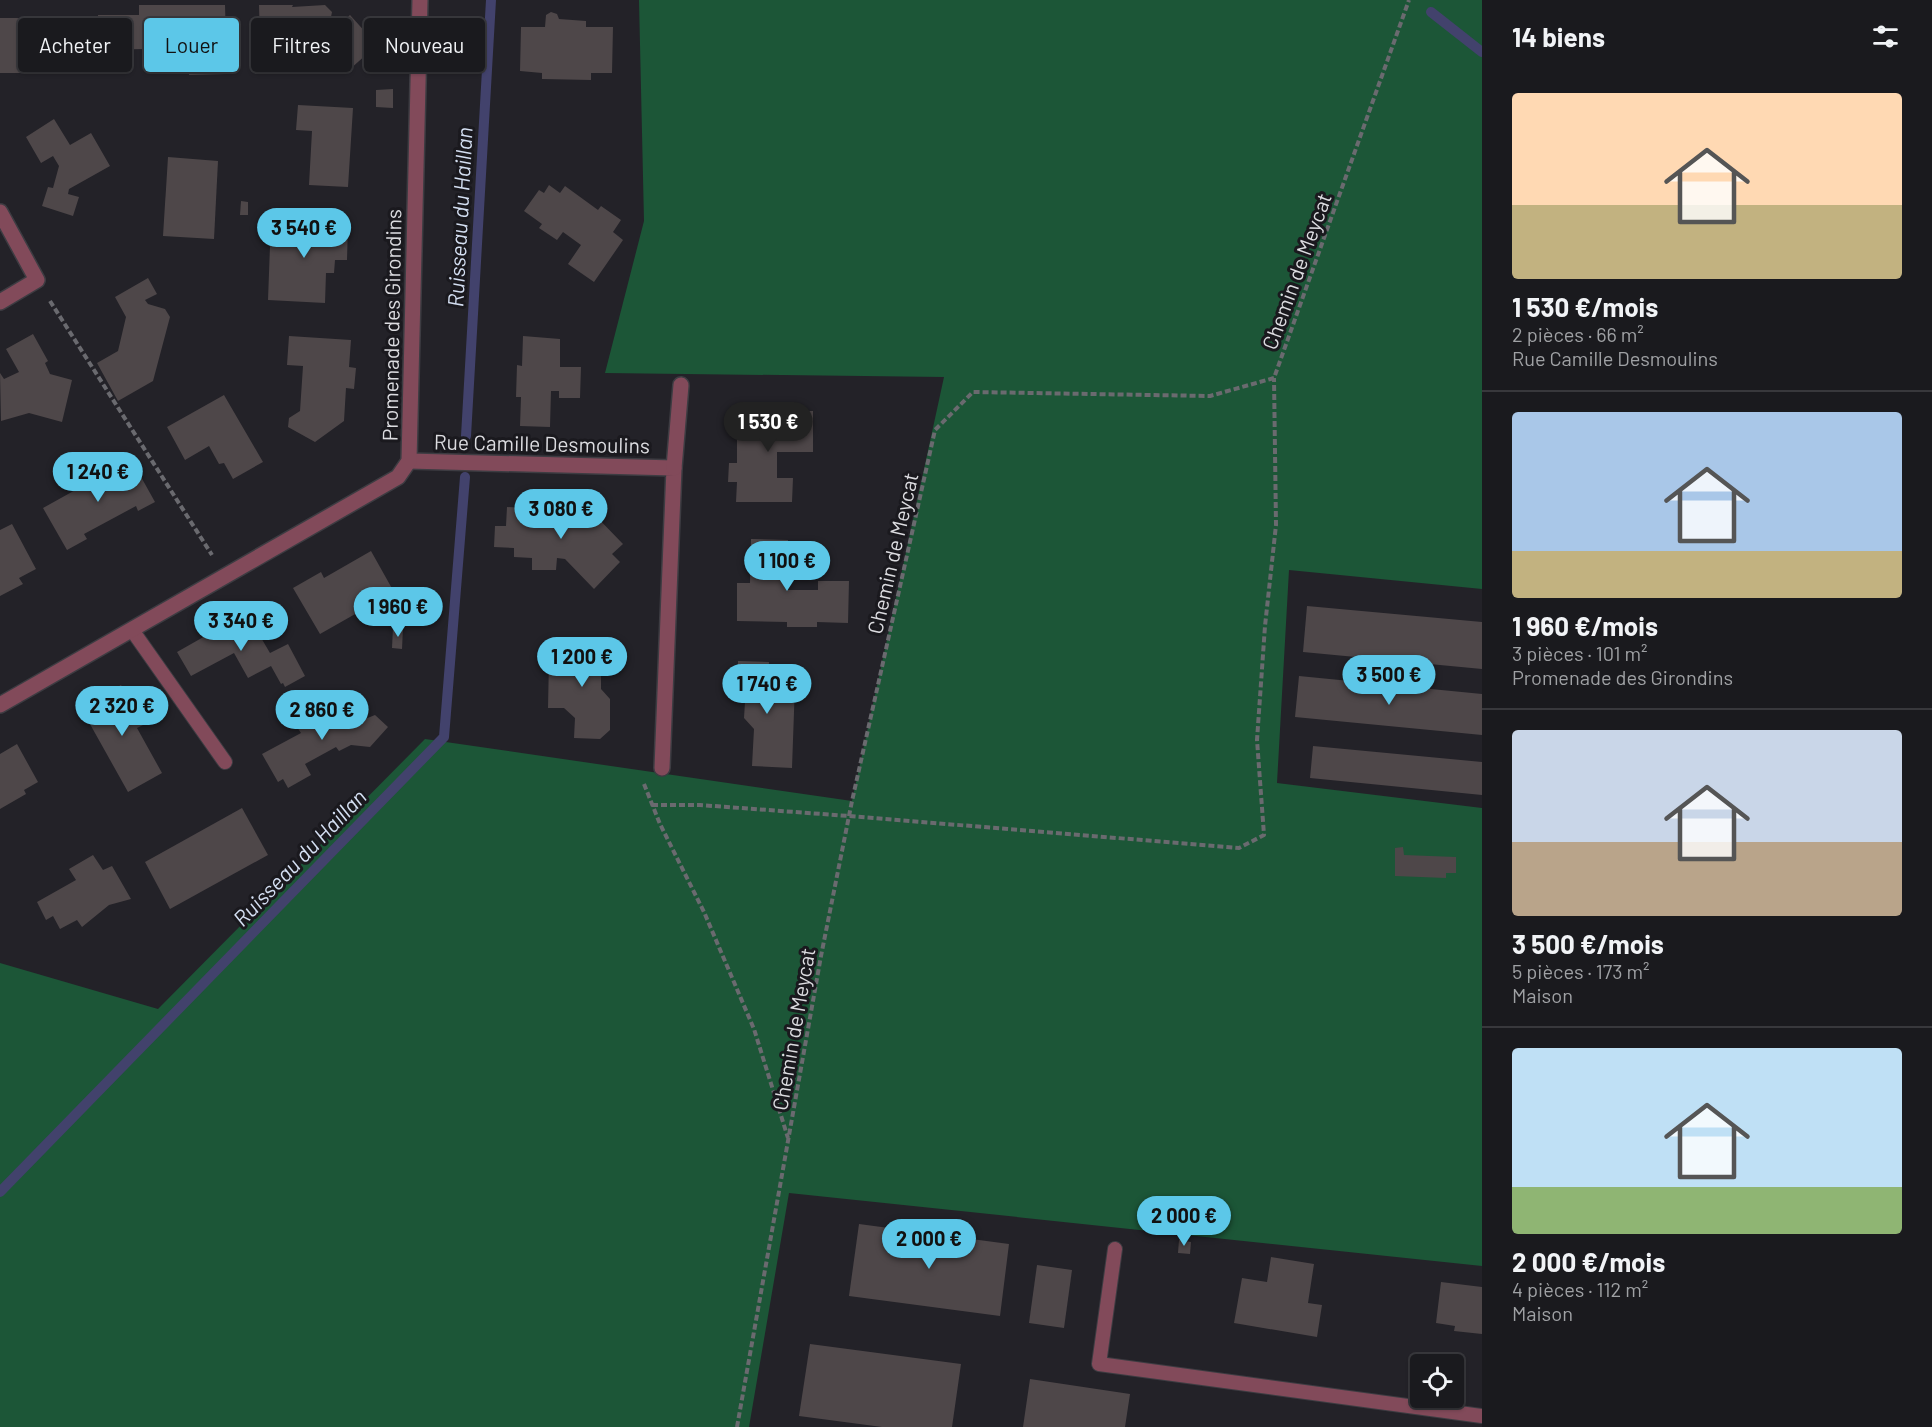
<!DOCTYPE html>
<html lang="fr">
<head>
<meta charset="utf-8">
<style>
  body { margin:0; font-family:Barlow,sans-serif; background:#232327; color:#f1f3f6; height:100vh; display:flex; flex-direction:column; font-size:22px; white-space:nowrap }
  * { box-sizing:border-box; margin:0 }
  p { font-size:20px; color:#9fa1a4 }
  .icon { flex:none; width:33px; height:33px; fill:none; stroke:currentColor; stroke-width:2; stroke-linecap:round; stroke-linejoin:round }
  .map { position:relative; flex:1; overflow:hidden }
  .panel { display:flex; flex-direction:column; background:#1a1a1e; width:450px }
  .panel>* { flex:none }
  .top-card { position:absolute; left:18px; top:18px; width:570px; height:54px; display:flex; gap:12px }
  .buttons { position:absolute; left:1410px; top:1354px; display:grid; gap:12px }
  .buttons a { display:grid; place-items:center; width:54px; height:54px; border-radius:6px; background:#1a1a1e; box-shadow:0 2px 4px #0004,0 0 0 2px #38383c; font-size:30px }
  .price { position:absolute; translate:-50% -51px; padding:0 14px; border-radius:21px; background:#5cc7e8; color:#111; font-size:20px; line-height:39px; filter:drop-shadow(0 2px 3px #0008) }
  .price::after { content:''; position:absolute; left:50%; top:36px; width:18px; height:14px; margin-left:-9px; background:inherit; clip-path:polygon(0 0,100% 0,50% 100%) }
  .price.on { background:#222; color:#fff }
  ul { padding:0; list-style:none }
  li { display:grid; align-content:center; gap:12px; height:318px; padding:0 30px }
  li+li { border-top:2px solid #38383c }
  li span { display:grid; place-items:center; height:186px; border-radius:6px; color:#555 }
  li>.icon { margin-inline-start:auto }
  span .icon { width:108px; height:108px; fill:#fffc; stroke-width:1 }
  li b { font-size:26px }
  h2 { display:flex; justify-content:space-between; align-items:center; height:72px; padding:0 30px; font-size:26px }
  .chip { padding:0 21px; border-radius:6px; background:#1a1a1e; box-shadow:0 2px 4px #0004,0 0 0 2px #38383c; font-size:21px; line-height:54px }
  .chip.on { background:#5cc7e8; color:#111 }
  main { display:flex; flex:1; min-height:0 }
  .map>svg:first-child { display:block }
  .green { fill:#1c5637 }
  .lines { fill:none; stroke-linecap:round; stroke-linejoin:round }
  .stream { stroke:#42426c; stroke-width:10 }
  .building { fill:#4e4749 }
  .lane-casing { stroke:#3d3c42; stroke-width:16 }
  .street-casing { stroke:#3d3c42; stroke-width:18 }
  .path { stroke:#6a6a6f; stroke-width:4; stroke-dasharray:6 3; stroke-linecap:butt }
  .lane { stroke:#824a5a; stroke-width:14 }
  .street { stroke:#824a5a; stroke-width:15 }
  .labels { text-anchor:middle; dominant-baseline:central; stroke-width:6; stroke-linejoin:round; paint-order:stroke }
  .street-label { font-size:21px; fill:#dcdce0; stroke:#1a191e }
  .water-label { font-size:22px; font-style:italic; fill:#d4dff2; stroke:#1a191e }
</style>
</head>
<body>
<main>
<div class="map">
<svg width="1482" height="1427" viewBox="0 0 1482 1427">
  <rect width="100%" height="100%" fill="#232228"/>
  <path class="green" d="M639 0H1482V589L1289 570 1277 783 1482 808V1266L789 1193 749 1427H0V963L158 1009 425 739 852 801 944 377 605 373 644 221Z"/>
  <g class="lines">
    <g class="stream">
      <path d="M1431 12 1482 52"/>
      <path d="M466 436 491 0"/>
      <path d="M0 1192 444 737 465 477"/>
    </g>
  </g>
  <g class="building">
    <path d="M139 5H225L227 74 189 75V48L99 50 98 15H139Z"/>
    <path d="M259 5H293L292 7 325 5 332 12 331 17 339 25 350 15 377 45 349 70 324 42H260Z"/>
    <path d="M551 12 557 14 559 19 586 21V27H613L612 73H591V80L542 79V73L520 71 521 27H545L546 15Z"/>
    <path d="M0 18H29V22H65L64 63 31 62V73H0Z"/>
    <path d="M393 89V108L376 107V90Z"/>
    <path d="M298 105 353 108 348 187 309 185 312 131 296 130Z"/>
    <path d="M54 119 70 145 91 133 110 166 69 189 68 194 79 197 73 216 42 206 48 187 53 188 59 166 53 156 41 163 26 137Z"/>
    <path d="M168 157 218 161 214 239 163 236Z"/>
    <path d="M549 185 560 193 565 186 598 210 601 206 621 220 613 232 623 240 594 282 568 264 581 245 563 232 557 240 539 228 542 224 524 211 539 190 544 193Z"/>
    <path d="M241 201 248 202V215H240Z"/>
    <path d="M271 219 348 224 347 260H335L334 273H326L325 303 268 300Z"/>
    <path d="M148 278 157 294 145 300 148 304 165 309 170 317 153 381 118 401 97 363 118 351 126 317 115 297Z"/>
    <path d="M33 334 48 361 45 363 50 374 72 380 62 422 29 413 1 421 0 373 4 379 19 372 6 349Z"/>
    <path d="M289 336 351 340 349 367 356 368 354 389 346 388 344 421 315 442 288 427 289 418 300 411 303 366 287 365Z"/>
    <path d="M523 336 560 339V367H581L580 398H559V391H551L550 427 520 426 521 397H516L517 365 522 366Z"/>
    <path d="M224 395 263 462 233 479 224 463 219 464 209 446 185 460 167 427Z"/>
    <path d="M737 411H813V452H777V478H793L792 502H736L737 482H728L729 463H737Z"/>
    <path d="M131 459 155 502 138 511 136 506 84 534 87 539 67 550 43 508Z"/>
    <path d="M554 505 578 506V510L591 511 623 544 612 554 620 562 594 589 565 559 557 558 556 570H532V558L514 557V548L494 547 495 526H506L507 507 526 508V516L532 515 533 508 554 509Z"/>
    <path d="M12 524 36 569 19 578 23 584 0 596V530Z"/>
    <path d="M751 539 788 540V590H818V581H849L848 623 817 622V627H787V622L737 621V583H750Z"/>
    <path d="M371 551 394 592 320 634 293 588 321 572 324 578Z"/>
    <path d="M1307 606 1482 622V669L1303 652Z"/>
    <path d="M247 614 270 653 288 644 305 676 285 687 283 683 281 684 271 666 248 678 234 653 191 676 177 652 207 635 204 630 216 624 219 629Z"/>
    <path d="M393 627 403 628 402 649 392 648Z"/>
    <path d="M588 643 612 645 610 672 601 671V689L610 699V730L600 739 574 738 575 718 564 708H548L549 659 557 651 579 652Z"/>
    <path d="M738 661 769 662 768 684H795L792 768 752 766 754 729 744 718 745 702H737Z"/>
    <path d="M1299 676 1482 694V735L1295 717Z"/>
    <path d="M121 685 145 724 137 728 162 773 128 792 81 708Z"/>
    <path d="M355 703 365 719 375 715 388 727 370 747 351 745 339 751 336 747 305 764 311 775 288 788 283 779 278 782 262 754 301 733 295 724 326 706 331 715Z"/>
    <path d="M17 744 38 782 24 790 26 794 0 809V754Z"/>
    <path d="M1313 746 1482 762V795L1310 778Z"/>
    <path d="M242 808 268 855 170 909 145 862Z"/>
    <path d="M1403 847 1404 855 1456 857V873H1446V878L1395 876V848Z"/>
    <path d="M93 855 103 870 112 866 131 899 109 905 82 927 77 920 60 929 53 916 46 920 37 902 76 880 69 869Z"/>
    <path d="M859 1224 1009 1244 1000 1316 849 1296Z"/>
    <path d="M1179 1240 1191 1242 1190 1254 1178 1253Z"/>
    <path d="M1271 1257 1314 1264 1308 1303 1322 1305 1317 1337 1234 1323 1242 1278 1267 1282Z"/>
    <path d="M1037 1265 1072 1270 1064 1328 1029 1323Z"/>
    <path d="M1441 1282 1482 1287V1334L1454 1331 1455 1326 1436 1323Z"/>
    <path d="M810 1344 961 1364 952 1427H882L799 1416Z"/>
    <path d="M1030 1379 1130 1394 1125 1427H1023Z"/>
  </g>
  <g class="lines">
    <g class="lane-casing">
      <g id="lane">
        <path d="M132 630 225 762"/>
        <path d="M1115 1249 1099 1364 1482 1416"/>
      </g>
    </g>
    <g class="street-casing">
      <g id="street">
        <path d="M0 212 37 280 0 302"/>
        <path d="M409 461 674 468 662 768"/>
        <path d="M674 468 681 385"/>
        <path d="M0 705 398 477 409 461 420 0"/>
      </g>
    </g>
    <g class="path">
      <path d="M50 301 212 555"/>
      <path d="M644 784 660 824 704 912 754 1029 788 1138"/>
      <path d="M652 805H700L849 816 1239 848 1264 835 1257 740 1265 626 1276 525 1274 378"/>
      <path d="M737 1427 821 956 852 801 935 430 973 392 1210 396 1274 378 1409 0"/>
    </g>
    <use href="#lane" class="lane"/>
    <use href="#street" class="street"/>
  </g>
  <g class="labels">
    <g class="street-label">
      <text transform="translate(1296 271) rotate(-70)">Chemin de Meycat</text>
      <text transform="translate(391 325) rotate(-89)">Promenade des Girondins</text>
      <text transform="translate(542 443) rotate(1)">Rue Camille Desmoulins</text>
      <text transform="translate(892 553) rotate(-77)">Chemin de Meycat</text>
      <text transform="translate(793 1029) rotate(-80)">Chemin de Meycat</text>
    </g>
    <g class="water-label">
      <text transform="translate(459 217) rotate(-87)">Ruisseau du Haillan</text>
      <text transform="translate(299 857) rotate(-46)">Ruisseau du Haillan</text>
    </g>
  </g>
</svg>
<div class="buttons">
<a><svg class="icon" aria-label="locate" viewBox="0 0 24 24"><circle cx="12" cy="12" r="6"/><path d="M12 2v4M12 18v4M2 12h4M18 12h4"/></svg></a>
</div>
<b class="price" style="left:304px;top:259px">3 540 €</b>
<b class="price on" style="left:768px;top:453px">1 530 €</b>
<b class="price" style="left:98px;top:503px">1 240 €</b>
<b class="price" style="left:561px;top:540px">3 080 €</b>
<b class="price" style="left:787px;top:592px">1 100 €</b>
<b class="price" style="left:398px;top:638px">1 960 €</b>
<b class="price" style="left:241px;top:652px">3 340 €</b>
<b class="price" style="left:582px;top:688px">1 200 €</b>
<b class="price" style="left:1389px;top:706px">3 500 €</b>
<b class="price" style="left:767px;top:715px">1 740 €</b>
<b class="price" style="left:122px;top:737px">2 320 €</b>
<b class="price" style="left:322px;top:741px">2 860 €</b>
<b class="price" style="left:1184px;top:1247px">2 000 €</b>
<b class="price" style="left:929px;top:1270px">2 000 €</b>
<div class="top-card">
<a class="chip">Acheter</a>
<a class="chip on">Louer</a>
<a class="chip">Filtres</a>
<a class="chip">Nouveau</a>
</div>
</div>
<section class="panel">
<h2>14 biens<svg class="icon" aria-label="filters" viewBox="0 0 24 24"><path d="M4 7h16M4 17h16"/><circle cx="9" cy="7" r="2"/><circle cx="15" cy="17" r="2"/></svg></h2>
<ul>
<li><span style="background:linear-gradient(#ffd9b3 60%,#c2b280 0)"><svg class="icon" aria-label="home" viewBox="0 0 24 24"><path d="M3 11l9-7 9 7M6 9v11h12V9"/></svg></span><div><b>1 530 €/mois</b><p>2 pièces · 66 m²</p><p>Rue Camille Desmoulins</p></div></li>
<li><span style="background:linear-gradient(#a9c7e8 75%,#c2b280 0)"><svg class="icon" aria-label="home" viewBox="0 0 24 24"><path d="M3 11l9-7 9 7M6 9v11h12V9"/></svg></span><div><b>1 960 €/mois</b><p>3 pièces · 101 m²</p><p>Promenade des Girondins</p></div></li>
<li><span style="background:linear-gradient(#c9d6e8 60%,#b9a48a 0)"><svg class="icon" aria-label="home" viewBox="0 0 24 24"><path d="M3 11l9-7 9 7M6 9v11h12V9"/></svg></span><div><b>3 500 €/mois</b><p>5 pièces · 173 m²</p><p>Maison</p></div></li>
<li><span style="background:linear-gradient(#bfe0f5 75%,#8fb573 0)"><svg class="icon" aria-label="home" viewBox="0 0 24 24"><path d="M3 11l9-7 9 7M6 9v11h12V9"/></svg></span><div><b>2 000 €/mois</b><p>4 pièces · 112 m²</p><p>Maison</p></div></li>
</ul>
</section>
</main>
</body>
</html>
